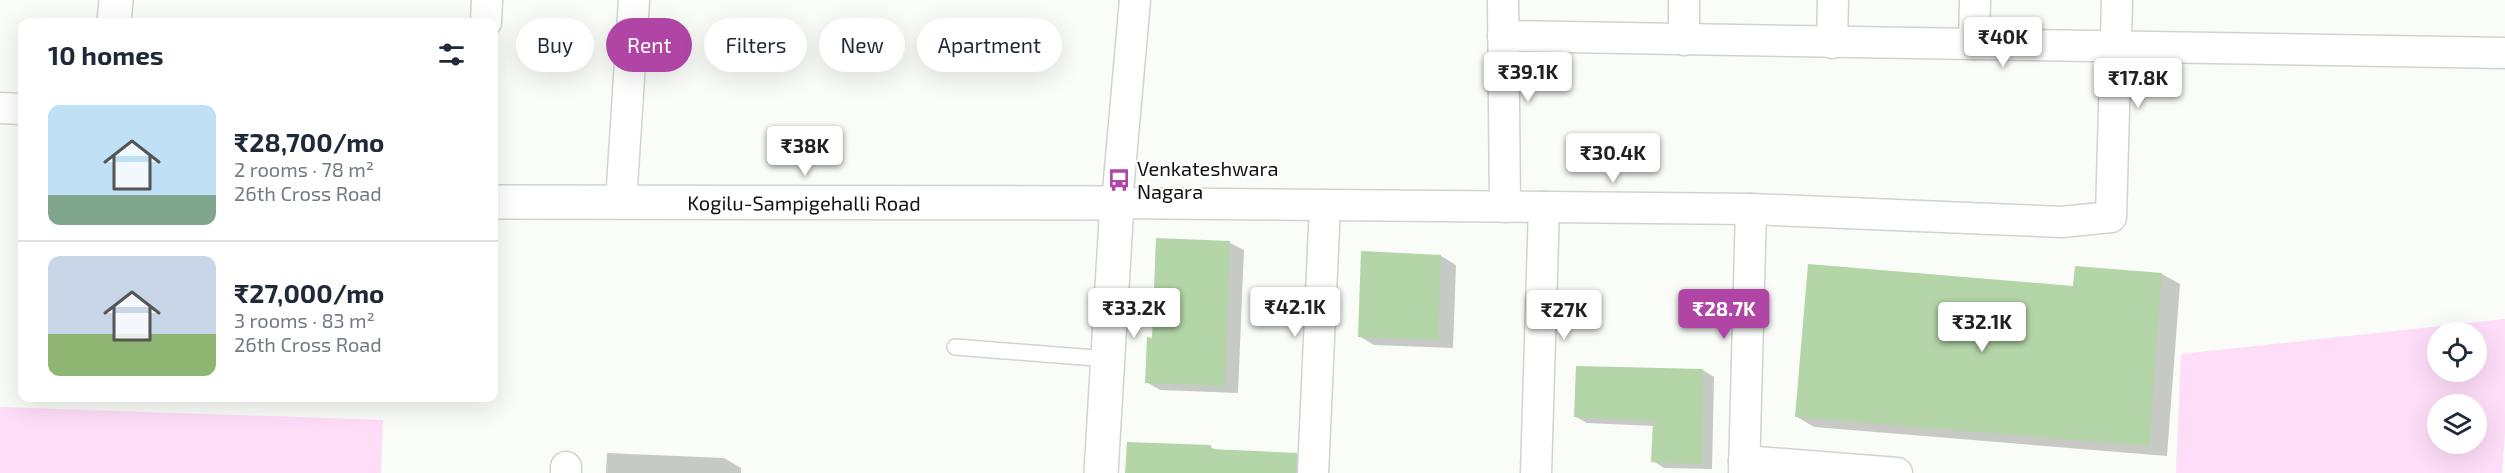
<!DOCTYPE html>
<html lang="en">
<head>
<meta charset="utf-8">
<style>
  body { margin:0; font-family:"Exo 2",sans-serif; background:#f2f2f3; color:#1f2937; height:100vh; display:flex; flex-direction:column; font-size:22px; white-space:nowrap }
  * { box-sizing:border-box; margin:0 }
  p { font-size:20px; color:#747a83 }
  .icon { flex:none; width:33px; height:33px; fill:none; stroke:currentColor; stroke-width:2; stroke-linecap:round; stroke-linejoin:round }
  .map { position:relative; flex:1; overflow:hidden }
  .side { position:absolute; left:18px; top:18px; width:480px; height:384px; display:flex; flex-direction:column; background:#fff; border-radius:12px; box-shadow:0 6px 24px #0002 }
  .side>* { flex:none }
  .hud { position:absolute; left:516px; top:18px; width:570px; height:54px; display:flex; gap:12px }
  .tools { position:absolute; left:2427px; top:322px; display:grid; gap:12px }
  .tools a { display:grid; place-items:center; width:60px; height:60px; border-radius:50%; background:#fff; box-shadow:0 6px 24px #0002; font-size:30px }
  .price { position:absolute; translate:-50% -51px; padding:0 14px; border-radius:6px; background:#fff; color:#222; font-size:20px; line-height:39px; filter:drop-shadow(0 2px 3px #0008) }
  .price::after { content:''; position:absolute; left:50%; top:36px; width:18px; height:14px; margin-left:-9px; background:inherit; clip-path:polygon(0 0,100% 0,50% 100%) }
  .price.active { background:#b045a5; color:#fff }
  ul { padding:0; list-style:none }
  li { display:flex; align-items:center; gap:18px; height:150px; padding:0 30px }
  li+li { border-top:2px solid #e0e1e3 }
  li span { display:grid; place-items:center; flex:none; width:168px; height:120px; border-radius:12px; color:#555 }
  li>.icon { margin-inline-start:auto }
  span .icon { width:72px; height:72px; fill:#fffc; stroke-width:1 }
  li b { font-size:26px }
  h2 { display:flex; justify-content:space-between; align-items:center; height:72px; padding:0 30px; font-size:26px }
  .pill { padding:0 21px; border-radius:27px; background:#fff; box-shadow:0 6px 24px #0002; font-size:21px; line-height:54px }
  .pill.active { background:#b045a5; color:#fff }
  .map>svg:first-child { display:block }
  .green { fill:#feddf8; fill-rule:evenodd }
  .shadow { fill:#0003 }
  .building { fill:#b3d5a7 }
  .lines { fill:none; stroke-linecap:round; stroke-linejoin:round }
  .service-casing { stroke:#d0d4cf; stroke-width:18 }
  .minor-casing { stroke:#d0d4cf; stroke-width:33 }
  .tertiary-casing { stroke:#d0d4cf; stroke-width:36 }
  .service { stroke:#fff; stroke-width:15 }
  .minor { stroke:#fff; stroke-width:30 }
  .tertiary { stroke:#fff; stroke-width:33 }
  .labels { text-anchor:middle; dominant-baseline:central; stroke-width:4.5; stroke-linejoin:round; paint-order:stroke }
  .poi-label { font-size:20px; fill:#111211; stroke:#fff; text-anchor:start }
  .street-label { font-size:20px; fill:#111211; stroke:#fff }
</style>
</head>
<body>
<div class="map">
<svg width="2505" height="473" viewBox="0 0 2505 473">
  <rect width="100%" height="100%" fill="#f9fcf7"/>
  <g class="green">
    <path d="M2505 319V433L2502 473H2176L2181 354ZM2438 333H2476V372H2438ZM2438 405H2476V444H2438Z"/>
    <path d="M0 407 383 420 381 473H0Z"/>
  </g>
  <g class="shadow">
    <path d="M1158 240 1230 243 1244 250 1238 393 1160 390 1146 382 1154 339Z"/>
    <path d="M1441 256 1456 265 1453 348 1374 345 1359 336Z"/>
    <path d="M2076 268 2162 274 2180 284 2167 456 1814 427 1797 417 2075 288Z"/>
    <path d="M1703 370 1714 377 1712 469 1664 468 1653 461 1654 426 1587 423 1576 417Z"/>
    <path d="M1211 447 1218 451 1296 454 1309 462V473H1127Z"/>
    <path d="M607 453 724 458 741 468V473H606Z"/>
  </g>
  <g class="building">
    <path d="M1156 238 1230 241 1225 386 1145 383 1147 337 1152 338Z"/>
    <path d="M1361 251 1441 255 1438 340 1358 337Z"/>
    <path d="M1808 264 2073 286 2075 266 2162 273 2149 446 1795 417Z"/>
    <path d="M1576 366 1703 369 1702 464 1651 462 1653 421 1574 417Z"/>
    <path d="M1127 442 1211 445V449L1297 453 1296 473H1125Z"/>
  </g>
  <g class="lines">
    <g class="service-casing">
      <path id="service" d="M955 347 1108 359"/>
    </g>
    <g class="minor-casing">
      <g id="minor">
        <path d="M1135 0 1117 203 1751 209 2062 222 2111 217 2117 0"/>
        <path d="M1503 0 1505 207"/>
        <path d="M486 22 487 0"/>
        <path d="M1503 36 2505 53"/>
        <path d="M1684 40V0"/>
        <path d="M1832 43 1833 0"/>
        <path d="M1974 44 1975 0"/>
        <path d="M0 108 22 109"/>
        <path d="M621 202 634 0"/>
        <path d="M1744 461 1897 473"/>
        <path d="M566 467V473"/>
        <path d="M1313 473 1325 205"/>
        <path d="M1536 473 1544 207"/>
        <path d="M1744 473 1751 209"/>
      </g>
    </g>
    <g class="tertiary-casing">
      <g id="tertiary">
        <path d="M114 22 116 0"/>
        <path id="s1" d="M494 202 1117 203 1101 473"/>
      </g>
    </g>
    <use href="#service" class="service"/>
    <use href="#minor" class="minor"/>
    <use href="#tertiary" class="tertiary"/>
  </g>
  <defs>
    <g id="bus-bare" transform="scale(1.8)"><path d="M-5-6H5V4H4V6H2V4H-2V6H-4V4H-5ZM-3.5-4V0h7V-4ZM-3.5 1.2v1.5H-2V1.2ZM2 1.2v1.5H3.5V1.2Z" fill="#b045a5" stroke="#fff" stroke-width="2.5" paint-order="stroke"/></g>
  </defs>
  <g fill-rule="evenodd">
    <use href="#bus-bare" x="1119" y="180"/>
  </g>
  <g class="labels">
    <g class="poi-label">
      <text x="1137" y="168">Venkateshwara<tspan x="1137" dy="23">Nagara</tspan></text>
    </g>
    <g class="street-label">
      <text stroke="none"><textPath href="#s1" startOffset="310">Kogilu-Sampigehalli Road</textPath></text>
    </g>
  </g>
</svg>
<div class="tools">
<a><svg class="icon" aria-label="locate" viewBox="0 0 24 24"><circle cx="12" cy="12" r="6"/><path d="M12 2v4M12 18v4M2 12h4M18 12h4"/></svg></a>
<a><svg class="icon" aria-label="layers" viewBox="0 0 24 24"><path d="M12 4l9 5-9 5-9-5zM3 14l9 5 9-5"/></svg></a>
</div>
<b class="price" style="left:2003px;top:68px">₹40K</b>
<b class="price" style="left:1528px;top:103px">₹39.1K</b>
<b class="price" style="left:2138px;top:109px">₹17.8K</b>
<b class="price" style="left:805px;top:177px">₹38K</b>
<b class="price" style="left:1613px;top:184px">₹30.4K</b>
<b class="price" style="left:1295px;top:338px">₹42.1K</b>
<b class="price" style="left:1134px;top:339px">₹33.2K</b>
<b class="price active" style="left:1724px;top:340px">₹28.7K</b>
<b class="price" style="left:1564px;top:341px">₹27K</b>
<b class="price" style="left:1982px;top:353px">₹32.1K</b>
<div class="hud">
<a class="pill">Buy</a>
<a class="pill active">Rent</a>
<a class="pill">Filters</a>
<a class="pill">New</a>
<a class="pill">Apartment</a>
</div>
<section class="side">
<h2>10 homes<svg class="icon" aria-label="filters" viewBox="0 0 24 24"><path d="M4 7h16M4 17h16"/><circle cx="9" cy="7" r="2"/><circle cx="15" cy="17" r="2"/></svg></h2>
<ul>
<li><span style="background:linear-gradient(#bfe0f5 75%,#7fa58c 0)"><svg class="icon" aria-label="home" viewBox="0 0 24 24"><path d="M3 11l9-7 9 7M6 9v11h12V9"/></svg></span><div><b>₹28,700/mo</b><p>2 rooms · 78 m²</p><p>26th Cross Road</p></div></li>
<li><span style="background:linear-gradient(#c9d6e8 65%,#8fb573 0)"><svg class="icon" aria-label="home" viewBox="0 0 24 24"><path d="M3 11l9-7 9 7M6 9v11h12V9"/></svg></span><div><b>₹27,000/mo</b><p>3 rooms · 83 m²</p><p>26th Cross Road</p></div></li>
</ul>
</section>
</div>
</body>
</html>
